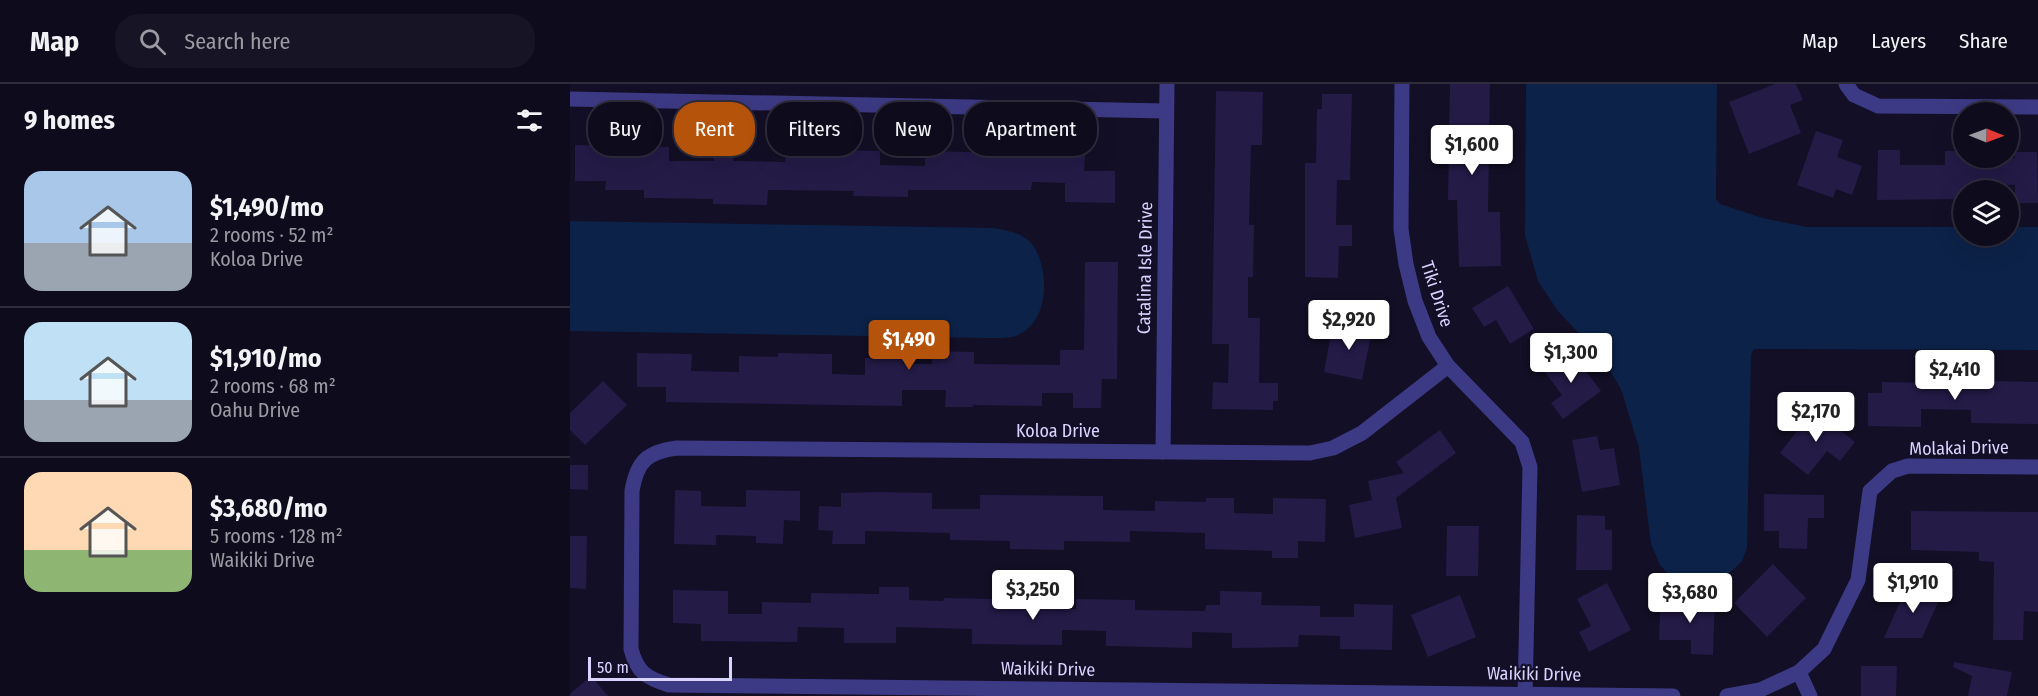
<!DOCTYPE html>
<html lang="en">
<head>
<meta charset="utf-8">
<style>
  body { margin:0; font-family:"Fira Sans Condensed",sans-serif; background:#171425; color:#f1f3f6; height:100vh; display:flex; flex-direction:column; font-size:22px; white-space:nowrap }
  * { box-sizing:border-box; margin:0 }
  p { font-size:20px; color:#9b9ba3 }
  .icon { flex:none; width:33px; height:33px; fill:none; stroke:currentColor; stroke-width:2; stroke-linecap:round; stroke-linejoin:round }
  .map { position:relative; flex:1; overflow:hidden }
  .panel { display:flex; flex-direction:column; background:#0e0b1c; width:570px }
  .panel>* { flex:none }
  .banner { position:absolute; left:18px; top:18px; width:570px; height:54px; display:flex; gap:12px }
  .needle { width:39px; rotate:91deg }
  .fabs { position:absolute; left:1383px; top:18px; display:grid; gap:12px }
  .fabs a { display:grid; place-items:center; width:66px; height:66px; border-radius:50%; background:#0e0b1c; box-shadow:0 6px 24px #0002,0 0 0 2px #2e2b3b; font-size:30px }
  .scale { position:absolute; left:18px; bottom:15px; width:144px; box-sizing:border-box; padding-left:6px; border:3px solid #d9d4ff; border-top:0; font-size:16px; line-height:21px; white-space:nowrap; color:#d9d4ff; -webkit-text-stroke:4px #130f26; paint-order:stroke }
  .price { position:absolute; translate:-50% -51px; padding:0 14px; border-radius:6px; background:#fff; color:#222; font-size:20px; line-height:39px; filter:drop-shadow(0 2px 3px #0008) }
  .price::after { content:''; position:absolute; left:50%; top:36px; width:18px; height:14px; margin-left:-9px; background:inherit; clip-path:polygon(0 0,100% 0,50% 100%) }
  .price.current { background:#b45309; color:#fff }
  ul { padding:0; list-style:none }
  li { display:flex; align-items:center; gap:18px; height:150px; padding:0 24px }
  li+li { border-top:2px solid #2e2b3b }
  li span { display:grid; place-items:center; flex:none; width:168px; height:120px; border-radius:18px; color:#555 }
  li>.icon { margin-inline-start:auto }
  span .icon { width:72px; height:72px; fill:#fffc; stroke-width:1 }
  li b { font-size:26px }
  h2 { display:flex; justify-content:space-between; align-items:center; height:72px; padding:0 24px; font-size:26px }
  .tag { padding:0 21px; border-radius:24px; background:#0e0b1c; box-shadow:0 6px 24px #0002,0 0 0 2px #2e2b3b; font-size:21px; line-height:54px }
  .tag.current { background:#b45309; color:#fff }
  header { display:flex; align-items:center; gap:36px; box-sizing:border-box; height:84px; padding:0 30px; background:#0e0b1c; border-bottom:2px solid #2e2b3b }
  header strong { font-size:28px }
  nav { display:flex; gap:33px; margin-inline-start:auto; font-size:21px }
  .search { width:420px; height:54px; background:#171425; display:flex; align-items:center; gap:15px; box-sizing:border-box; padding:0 21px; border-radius:24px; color:#9b9ba3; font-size:22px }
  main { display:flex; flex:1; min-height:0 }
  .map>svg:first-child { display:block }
  .water { fill:#0c2248 }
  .building { fill:#241b47 }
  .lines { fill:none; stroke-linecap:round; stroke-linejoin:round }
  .street { stroke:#3d3a85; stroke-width:15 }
  .labels { text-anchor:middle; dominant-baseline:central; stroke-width:4.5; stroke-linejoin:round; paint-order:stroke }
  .street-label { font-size:18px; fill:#d9d4ff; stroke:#130f26 }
</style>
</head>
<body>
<header>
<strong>Map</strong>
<div class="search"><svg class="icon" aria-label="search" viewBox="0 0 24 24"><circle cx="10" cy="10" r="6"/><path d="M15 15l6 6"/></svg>Search here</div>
<nav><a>Map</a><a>Layers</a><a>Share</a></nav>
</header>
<main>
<section class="panel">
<h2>9 homes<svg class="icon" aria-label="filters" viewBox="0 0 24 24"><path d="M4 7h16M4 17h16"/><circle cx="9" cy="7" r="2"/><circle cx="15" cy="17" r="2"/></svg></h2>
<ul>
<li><span style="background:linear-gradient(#a9c7e8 60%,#9aa5b1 0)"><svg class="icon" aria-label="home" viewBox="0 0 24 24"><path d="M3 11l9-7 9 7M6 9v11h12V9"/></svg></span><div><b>$1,490/mo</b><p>2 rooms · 52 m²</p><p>Koloa Drive</p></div></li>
<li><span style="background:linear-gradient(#bfe0f5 65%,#9aa5b1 0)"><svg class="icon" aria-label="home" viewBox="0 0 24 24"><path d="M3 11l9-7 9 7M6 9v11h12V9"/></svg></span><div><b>$1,910/mo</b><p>2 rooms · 68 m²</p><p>Oahu Drive</p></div></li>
<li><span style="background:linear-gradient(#ffd9b3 65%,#8fb573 0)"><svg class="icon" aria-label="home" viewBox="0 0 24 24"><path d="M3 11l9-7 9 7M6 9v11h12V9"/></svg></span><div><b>$3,680/mo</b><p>5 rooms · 128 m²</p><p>Waikiki Drive</p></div></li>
</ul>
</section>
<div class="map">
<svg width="1468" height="612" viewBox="0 0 1468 612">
  <rect width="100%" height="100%" fill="#130f26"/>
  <g class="water">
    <path d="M956 0H1147L1146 115 1150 120 1192 134 1237 143H1393L1394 152H1438L1439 143H1468V266L1184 265 1181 270 1177 464 1172 477 1163 486 1150 495 1130 497 1111 495 1099 491 1090 481 1081 460 1069 364 1051 305 1032 274 987 226 968 197 955 151Z"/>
    <path d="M0 137 424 144C438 147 452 148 462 160 480 184 480 237 448 251 440 255 425 254 416 254L0 247Z"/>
  </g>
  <g class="building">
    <path d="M880 0H920L918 128H930L931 182 889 183 887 116H878Z"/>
    <path d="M1205 0H1226L1233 16 1220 21 1231 49 1179 70 1159 18Z"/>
    <path d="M646 7 693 8 692 61H681L679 141H684L683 193H678V234H690L689 299H708V317H703V326L642 325 643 298 658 299 659 260H642Z"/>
    <path d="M752 10H782L780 96H767L766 141H782V162H769L768 194 735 193V79H746L747 25H752Z"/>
    <path d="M1246 47 1273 56 1267 73 1292 82 1282 111 1266 105 1263 114 1227 101Z"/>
    <path d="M5 61 99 63V77H144V62L164 63 163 77 215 78 216 65 310 67V81L355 82V67L515 71 514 87H545V119L495 118V99L462 98 461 106H338V113L283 112 284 107 198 106 197 121 143 120V115L74 114V106H35L36 97H5Z"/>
    <path d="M1308 66H1330V81H1375V67H1394V74H1445V68H1467L1468 119H1445V101L1414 100V106H1394V115L1307 116Z"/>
    <path d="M515 178H548L547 295H532L531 324H503V309H472V322L403 321V323H375L376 306H332V322L96 318V303H67V269L122 270 121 287 169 288V272L208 273V269L262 270V290L295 291V274L333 275V280H362V267L404 268V280L490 281V266H514Z"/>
    <path d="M938 202 964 245 940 260 926 236 914 243 902 224Z"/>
    <path d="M777 236 803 241 792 296 754 288 761 250 773 252Z"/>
    <path d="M999 265 1031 307 993 335 981 319 992 311 973 285Z"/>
    <path d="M1369 292 1423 293V297L1468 298V340L1401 339V326L1351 325V343L1298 342V309H1312V298L1369 299Z"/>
    <path d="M33 297 57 321 15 361 0 346V329Z"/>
    <path d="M1244 325 1285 358 1270 377 1257 367 1238 391 1210 369Z"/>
    <path d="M870 346 886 369 826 414 832 444 785 454 779 421 802 416 798 397 834 389 826 378Z"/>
    <path d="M1027 352 1030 366 1044 364 1050 401 1012 408 1002 356Z"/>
    <path d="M0 381H18V406L0 405Z"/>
    <path d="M105 406 131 407V422L176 423V406L230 407V437L214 436 213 460 186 459V452L146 451V461L104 460Z"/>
    <path d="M308 408 362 409V425H410V411L533 412V426L585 427V417L636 418V414H664V429L703 430V414L756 415 755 458 728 457V474H702V467L635 465V449L560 447V458L494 457V466L440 465V457L380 456V449L295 447V460H262L263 447 248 446 249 422 271 423V409Z"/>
    <path d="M1194 410 1254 411V434H1238L1237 465 1209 464V447H1194Z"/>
    <path d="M1341 427 1468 428V528L1454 527 1453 556H1423L1424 478 1409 477V468L1341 466Z"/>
    <path d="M1007 431 1035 432V446H1042V486H1006Z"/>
    <path d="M877 442H909L908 492H876Z"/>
    <path d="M0 452H17L16 505 0 504Z"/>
    <path d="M1203 480 1236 514 1197 553 1164 519Z"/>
    <path d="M1037 499 1061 546 1019 568 1009 548 1021 542 1007 515Z"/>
    <path d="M1338 500 1370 514 1352 554H1314Z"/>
    <path d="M309 503H339V516L373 517 374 514 427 515V523L506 525V515L565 516V526L635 527 636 521H650V507L692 508 691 521 750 522V533H784V520L823 521 822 566 770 565V552L729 551 728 563 662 564V549L622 548V564L536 562V547L492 546V561L402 560V545L326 543V559H274V544L228 543 227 558 131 557V540L103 539V506L158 507V530H192V518L241 519V509L309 510Z"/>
    <path d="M890 511 906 553 858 573 841 531Z"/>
    <path d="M1105 514H1145L1143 571 1121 570V556H1089L1090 526 1105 527Z"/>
    <path d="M1384 578 1442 588 1437 612H1398L1402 592 1383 583Z"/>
    <path d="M1291 582H1327L1326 612H1291Z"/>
    <path d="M21 592 38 612H0V610Z"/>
  </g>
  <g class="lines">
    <g class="street">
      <path d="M832 0 831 145 836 180 845 217 859 253 878 282 952 358 960 383 955 612"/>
      <path d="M1276 0 1284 11 1308 22 1468 23"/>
      <path d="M0 15 596 27"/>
      <path d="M878 282 792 349 763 364 740 369 107 364C77 368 67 377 62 407L61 565C67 588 76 594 99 601L1103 612"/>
      <path d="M593 368 597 0"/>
      <path d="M1157 612 1190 606 1229 588"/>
      <path d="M1240 612 1229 588 1254 565 1288 496 1300 407 1322 387 1338 382 1468 383"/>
    </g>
  </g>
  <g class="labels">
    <g class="street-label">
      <text transform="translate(575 184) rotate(-89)">Catalina Isle Drive</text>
      <text transform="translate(867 210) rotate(72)">Tiki Drive</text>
      <text x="488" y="347">Koloa Drive</text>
      <text transform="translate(1389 364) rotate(-1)">Molakai Drive</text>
      <text transform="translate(478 585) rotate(1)">Waikiki Drive</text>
      <text transform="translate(964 590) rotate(1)">Waikiki Drive</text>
    </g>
  </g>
</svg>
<div class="fabs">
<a><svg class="needle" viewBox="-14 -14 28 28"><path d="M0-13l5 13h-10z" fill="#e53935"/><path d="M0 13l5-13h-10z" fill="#9b9ba3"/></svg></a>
<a><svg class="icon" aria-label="layers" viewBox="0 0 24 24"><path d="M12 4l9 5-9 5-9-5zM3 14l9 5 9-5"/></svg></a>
</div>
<div class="scale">50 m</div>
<b class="price" style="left:902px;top:92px">$1,600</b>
<b class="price" style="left:779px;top:267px">$2,920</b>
<b class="price current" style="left:339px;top:287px">$1,490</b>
<b class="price" style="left:1001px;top:300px">$1,300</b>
<b class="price" style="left:1385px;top:317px">$2,410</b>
<b class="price" style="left:1246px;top:359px">$2,170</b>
<b class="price" style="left:1343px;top:530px">$1,910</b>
<b class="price" style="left:463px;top:537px">$3,250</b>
<b class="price" style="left:1120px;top:540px">$3,680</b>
<div class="banner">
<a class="tag">Buy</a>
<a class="tag current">Rent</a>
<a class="tag">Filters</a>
<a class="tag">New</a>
<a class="tag">Apartment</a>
</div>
</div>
</main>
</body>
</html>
